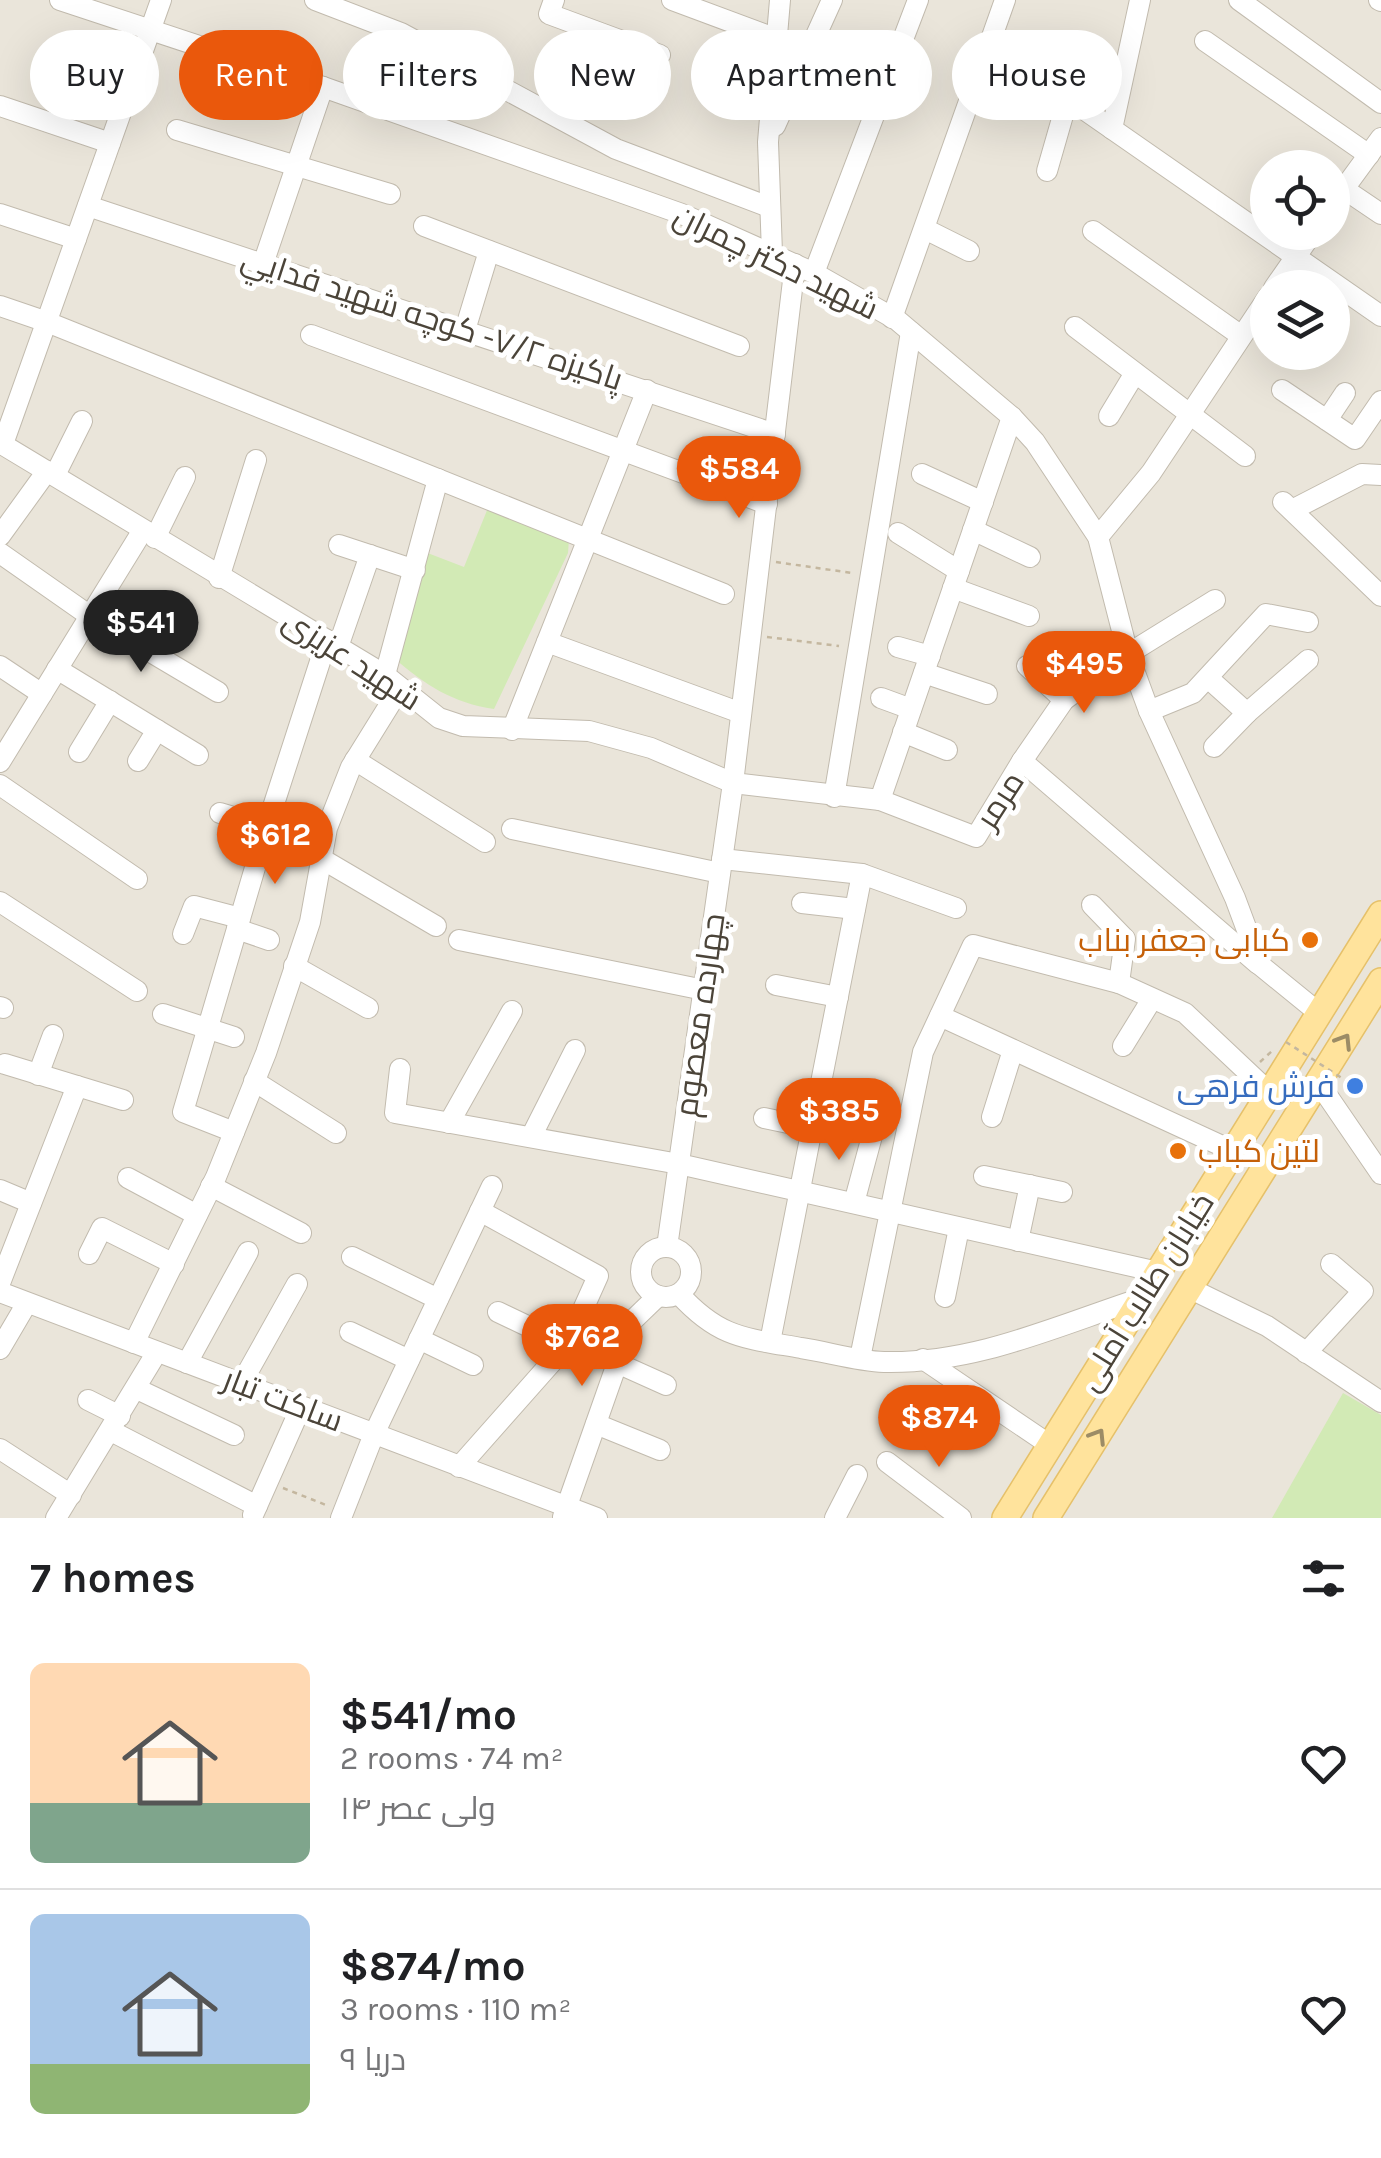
<!DOCTYPE html>
<html lang="en">
<head>
<meta charset="utf-8">
<style>
  body { margin:0; font-family:Karla,Cairo,sans-serif; background:#f6f6f6; color:#202124; height:100vh; display:flex; flex-direction:column; font-size:38px; white-space:nowrap }
  * { box-sizing:border-box; margin:0 }
  p { font-size:32px; color:#757577 }
  .icon { flex:none; width:55px; height:55px; fill:none; stroke:currentColor; stroke-width:2; stroke-linecap:round; stroke-linejoin:round }
  .map { position:relative; height:1518px; overflow:hidden }
  .side { display:flex; flex-direction:column; background:#fff; flex:1 }
  .side>* { flex:none }
  .guide { position:absolute; left:30px; top:30px; width:1322px; height:90px; display:flex; gap:20px }
  .tools { position:absolute; left:1250px; top:150px; display:grid; gap:20px }
  .tools a { display:grid; place-items:center; width:100px; height:100px; border-radius:50%; background:#fff; box-shadow:0 10px 40px #0002; font-size:50px }
  .price { position:absolute; translate:-50% -85px; padding:0 22px; border-radius:35px; background:#ea580c; color:#fff; font-size:32px; line-height:65px; filter:drop-shadow(0 2px 5px #0008) }
  .price::after { content:''; position:absolute; left:50%; top:60px; width:30px; height:22px; margin-left:-15px; background:inherit; clip-path:polygon(0 0,100% 0,50% 100%) }
  .price.selected { background:#222; color:#fff }
  ul { padding:0; list-style:none }
  li { display:flex; align-items:center; gap:30px; height:250px; padding:0 30px }
  li+li { border-top:2px solid #e0e0e0 }
  li span { display:grid; place-items:center; flex:none; width:280px; height:200px; border-radius:15px; color:#555 }
  li>.icon { margin-inline-start:auto }
  span .icon { width:120px; height:120px; fill:#fffc; stroke-width:1 }
  li b { font-size:42px }
  h2 { display:flex; justify-content:space-between; align-items:center; height:120px; padding:0 30px; font-size:42px }
  .chip { padding:0 35px; border-radius:45px; background:#fff; box-shadow:0 10px 40px #0002; font-size:35px; line-height:90px }
  .chip.selected { background:#ea580c; color:#fff }
  .map>svg:first-child { display:block }
  .residential { fill:#eae5da; fill-rule:evenodd }
  .green { fill:#d2eab5 }
  .lines { fill:none; stroke-linecap:round; stroke-linejoin:round }
  .minor-casing { stroke:#c2bbae; stroke-width:22 }
  .major-casing { stroke:#e6c16a; stroke-width:28 }
  .path { stroke:#c4b79f; stroke-width:2.5; stroke-dasharray:5 5; stroke-linecap:butt }
  .minor { stroke:#fff; stroke-width:20 }
  .major { stroke:#ffe39c; stroke-width:25 }
  .path-bridge { stroke:#c4b79f; stroke-width:2.5; stroke-dasharray:5 5; stroke-linecap:butt }
  .oneway { stroke:#9c8c66 }
  .food-dot { fill:#e8710a; stroke:#fff; stroke-width:4 }
  .shop-dot { fill:#3f7fe0; stroke:#fff; stroke-width:4 }
  .labels { text-anchor:middle; dominant-baseline:central; stroke-width:10; stroke-linejoin:round; paint-order:stroke }
  .street-label { font-size:32px; fill:#4b4439; stroke:#fff }
  .food-label { font-size:32px; fill:#c56008; stroke:#fff; text-anchor:end }
  .shop-label { font-size:32px; fill:#366cbe; stroke:#fff; text-anchor:end }
</style>
</head>
<body>
<div class="map">
<svg width="1381" height="1518" viewBox="0 0 1381 1518">
  <rect width="100%" height="100%" fill="#f6f3ec"/>
  <path class="residential" d="M0 0H1381V1518H0ZM1268 168H1332V232H1268ZM1268 288H1332V352H1268Z"/>
  <g class="green">
    <path d="M490 503 569 539 568 553 494 709C453 703 425 685 394 658L425 552 464 567Z"/>
    <path d="M1343 1393 1381 1415V1518H1272Z"/>
  </g>
  <g class="lines">
    <g class="minor-casing">
      <g id="minor">
        <path d="M60 0 323 87 682 214 814 273 897 320 1012 417 1035 442 1098 537 1128 654 1149 711 1235 898 1260 965 1319 1013"/>
        <path d="M315 0 401 33 616 149 769 207"/>
        <path d="M554 0 549 14 660 55"/>
        <path d="M672 0 777 39"/>
        <path d="M1239 0 1381 103"/>
        <path d="M1379 0 1381 1"/>
        <path d="M1205 41 1369 155"/>
        <path d="M1069 99 1381 316"/>
        <path d="M0 106 110 143"/>
        <path d="M775 126 832 0"/>
        <path d="M1112 129 1140 0"/>
        <path d="M177 130 390 194"/>
        <path d="M1047 171 1076 70"/>
        <path d="M1344 189 1381 214"/>
        <path d="M1332 205 1381 138"/>
        <path d="M88 206 775 434"/>
        <path d="M0 214 76 239"/>
        <path d="M424 226 739 346"/>
        <path d="M925 229 969 251"/>
        <path d="M1093 231 1240 335"/>
        <path d="M772 253 768 142 780 0"/>
        <path d="M263 264 323 87"/>
        <path d="M814 273 918 0"/>
        <path d="M1274 288 1313 232"/>
        <path d="M0 306 47 322 724 594"/>
        <path d="M892 318 1005 0"/>
        <path d="M1075 327 1245 456"/>
        <path d="M465 330 489 251"/>
        <path d="M311 335 767 504"/>
        <path d="M1282 390 1355 439 1381 401"/>
        <path d="M1109 416 1135 373"/>
        <path d="M1327 420 1345 393"/>
        <path d="M0 443 385 675 439 718 463 726 589 731 651 748 733 783 880 800 976 837 1022 761 1258 964"/>
        <path d="M3 444 161 0"/>
        <path d="M922 474 983 502"/>
        <path d="M55 475 82 421"/>
        <path d="M1283 502 1381 596"/>
        <path d="M1292 510 1362 474 1381 475"/>
        <path d="M973 530 1030 557"/>
        <path d="M898 533 959 571"/>
        <path d="M0 536 47 471"/>
        <path d="M1098 537 1151 473 1268 297"/>
        <path d="M155 538 185 477"/>
        <path d="M339 545 415 570"/>
        <path d="M0 553 90 616 218 692"/>
        <path d="M219 578 256 460"/>
        <path d="M953 588 1029 616"/>
        <path d="M547 642 741 713"/>
        <path d="M338 647 370 555"/>
        <path d="M898 647 930 656"/>
        <path d="M0 666 42 694"/>
        <path d="M1027 666 1064 700"/>
        <path d="M57 669 198 755"/>
        <path d="M924 673 987 694"/>
        <path d="M385 675 438 479"/>
        <path d="M1208 678 1247 713"/>
        <path d="M881 698 911 709"/>
        <path d="M1149 711 1193 693 1266 614 1308 622"/>
        <path d="M512 730 647 390"/>
        <path d="M903 732 947 750"/>
        <path d="M1214 747 1247 713 1308 660"/>
        <path d="M79 752 110 701"/>
        <path d="M355 760 485 842"/>
        <path d="M138 761 157 730"/>
        <path d="M1022 761 1064 700 1128 654 1215 600"/>
        <path d="M0 762 143 530"/>
        <path d="M0 785 137 879"/>
        <path d="M834 797 911 332"/>
        <path d="M880 800 1012 417"/>
        <path d="M220 813 267 827"/>
        <path d="M512 829 720 873"/>
        <path d="M322 859 436 926"/>
        <path d="M722 859 862 874 956 908"/>
        <path d="M0 902 137 991"/>
        <path d="M802 903 855 909"/>
        <path d="M1092 905 1125 939 1119 983"/>
        <path d="M237 929 269 940"/>
        <path d="M183 934 194 906 240 918"/>
        <path d="M459 940 704 990"/>
        <path d="M294 966 368 1008"/>
        <path d="M776 985 838 997"/>
        <path d="M0 1007 3 1008"/>
        <path d="M163 1014 234 1037"/>
        <path d="M940 1016 1233 1151"/>
        <path d="M1123 1046 1152 999"/>
        <path d="M5 1064 123 1100"/>
        <path d="M400 1069 395 1113 679 1164 1158 1272"/>
        <path d="M38 1075 53 1035"/>
        <path d="M254 1081 336 1133"/>
        <path d="M1318 1082 1381 1174"/>
        <path d="M992 1117 1013 1050"/>
        <path d="M764 1118 812 1128"/>
        <path d="M449 1123 512 1011"/>
        <path d="M234 1132 183 1112 272 810 327 640"/>
        <path d="M531 1137 575 1050"/>
        <path d="M984 1176 1062 1192"/>
        <path d="M128 1178 197 1215"/>
        <path d="M211 1186 301 1233"/>
        <path d="M0 1190 31 1203"/>
        <path d="M854 1203 872 1136"/>
        <path d="M1018 1241 1030 1185"/>
        <circle cx="666" cy="1272" r="25"/>
        <path d="M667 1247 733 783 795 264"/>
        <path d="M89 1254 102 1228 174 1264"/>
        <path d="M352 1257 438 1299"/>
        <path d="M0 1283 77 1086"/>
        <path d="M1191 1289 1267 1326 1381 1402"/>
        <path d="M0 1292 597 1518"/>
        <path d="M679 1294C719 1338 744 1338 801 1348 828 1352 857 1361 884 1362 976 1364 1056 1326 1142 1298"/>
        <path d="M945 1297 959 1228"/>
        <path d="M498 1312 567 1345"/>
        <path d="M350 1332 409 1360"/>
        <path d="M419 1339 473 1365"/>
        <path d="M770 1342 862 874"/>
        <path d="M134 1343 216 1177 266 1053 310 922 327 828 351 767 400 688"/>
        <path d="M0 1349 27 1303"/>
        <path d="M1306 1353 1363 1291 1331 1264"/>
        <path d="M860 1358 923 1052 973 945 1119 983 1185 1013 1270 1093"/>
        <path d="M923 1359 1050 1445"/>
        <path d="M187 1363 248 1252"/>
        <path d="M617 1363 666 1385"/>
        <path d="M241 1384 297 1284"/>
        <path d="M137 1389 234 1435"/>
        <path d="M88 1400 120 1416"/>
        <path d="M596 1424 660 1450"/>
        <path d="M111 1431 257 1506"/>
        <path d="M0 1449 71 1495"/>
        <path d="M887 1462 961 1518"/>
        <path d="M459 1467 567 1345 598 1276 480 1211"/>
        <path d="M253 1515 301 1407"/>
        <path d="M563 1517 632 1321 658 1296"/>
        <path d="M56 1518 157 1352"/>
        <path d="M341 1518 374 1434 492 1186"/>
        <path d="M835 1518 857 1475"/>
      </g>
    </g>
    <g class="major-casing">
      <g id="major">
        <path d="M1005 1518 1381 914"/>
        <path d="M1046 1518 1381 981"/>
      </g>
    </g>
    <g class="path">
      <path d="M776 562 852 573"/>
      <path d="M767 637 839 646"/>
      <path d="M1260 1062 1272 1051"/>
      <path d="M283 1488 326 1505"/>
    </g>
    <use href="#minor" class="minor"/>
    <use href="#major" class="major"/>
    <path class="path-bridge" d="M1286 1042 1348 1082"/>
  </g>
  <defs><path id="oneway-chevron" d="M-2-3.5L2.5 0L-2 3.5" fill="none" stroke-width="1.6" stroke-linecap="round" stroke-linejoin="round" transform="scale(2.5)"/></defs>
  <g class="oneway">
    <use href="#oneway-chevron" transform="translate(1344 1041) rotate(-58)"/>
    <use href="#oneway-chevron" transform="translate(1098 1436) rotate(-58)"/>
  </g>
  <g class="food-dot">
    <circle cx="1310" cy="940" r="10"/>
    <circle cx="1178" cy="1151" r="10"/>
  </g>
  <circle class="shop-dot" cx="1355" cy="1086" r="10"/>
  <g class="labels">
    <g class="street-label">
      <text transform="translate(776 262) rotate(26)">شهید دکتر چمران</text>
      <text transform="translate(432 319) rotate(18)">پاکیزه ۷/۲- كوچه شهيد فدايي</text>
      <text transform="translate(352 660) rotate(33)">شهید عزیزی</text>
      <text transform="translate(1000 800) rotate(-57)">مرمر</text>
      <text transform="translate(700 1015) rotate(-82)">چهارده معصوم</text>
      <text transform="translate(1146 1292) rotate(-58)">خیابان طالب آملی</text>
      <text transform="translate(283 1400) rotate(21)">ساکت تبار</text>
    </g>
    <g class="food-label">
      <text x="1290" y="940">کبابی جعفر بناب</text>
      <text x="1198" y="1151" text-anchor="start">لتین کباب</text>
    </g>
    <g class="shop-label">
      <text x="1335" y="1086">فرش فرهی</text>
    </g>
  </g>
</svg>
<div class="tools">
<a><svg class="icon" aria-label="locate" viewBox="0 0 24 24"><circle cx="12" cy="12" r="6"/><path d="M12 2v4M12 18v4M2 12h4M18 12h4"/></svg></a>
<a><svg class="icon" aria-label="layers" viewBox="0 0 24 24"><path d="M12 4l9 5-9 5-9-5zM3 14l9 5 9-5"/></svg></a>
</div>
<b class="price" style="left:739px;top:521px">$584</b>
<b class="price selected" style="left:141px;top:675px">$541</b>
<b class="price" style="left:1084px;top:716px">$495</b>
<b class="price" style="left:275px;top:887px">$612</b>
<b class="price" style="left:839px;top:1163px">$385</b>
<b class="price" style="left:582px;top:1389px">$762</b>
<b class="price" style="left:939px;top:1470px">$874</b>
<div class="guide">
<a class="chip">Buy</a>
<a class="chip selected">Rent</a>
<a class="chip">Filters</a>
<a class="chip">New</a>
<a class="chip">Apartment</a>
<a class="chip">House</a>
</div>
</div>
<section class="side">
<h2>7 homes<svg class="icon" aria-label="filters" viewBox="0 0 24 24"><path d="M4 7h16M4 17h16"/><circle cx="9" cy="7" r="2"/><circle cx="15" cy="17" r="2"/></svg></h2>
<ul>
<li><span style="background:linear-gradient(#ffd9b3 70%,#7fa58c 0)"><svg class="icon" aria-label="home" viewBox="0 0 24 24"><path d="M3 11l9-7 9 7M6 9v11h12V9"/></svg></span><div><b>$541/mo</b><p>2 rooms · 74 m²</p><p>ولی عصر ۱۴</p></div><svg class="icon" aria-label="heart" viewBox="0 0 24 24"><path d="M12 20l-8-8c-3-5 5-10 8-4 3-6 11-1 8 4z"/></svg></li>
<li><span style="background:linear-gradient(#a9c7e8 75%,#8fb573 0)"><svg class="icon" aria-label="home" viewBox="0 0 24 24"><path d="M3 11l9-7 9 7M6 9v11h12V9"/></svg></span><div><b>$874/mo</b><p>3 rooms · 110 m²</p><p>دریا ۹</p></div><svg class="icon" aria-label="heart" viewBox="0 0 24 24"><path d="M12 20l-8-8c-3-5 5-10 8-4 3-6 11-1 8 4z"/></svg></li>
</ul>
</section>
</body>
</html>
